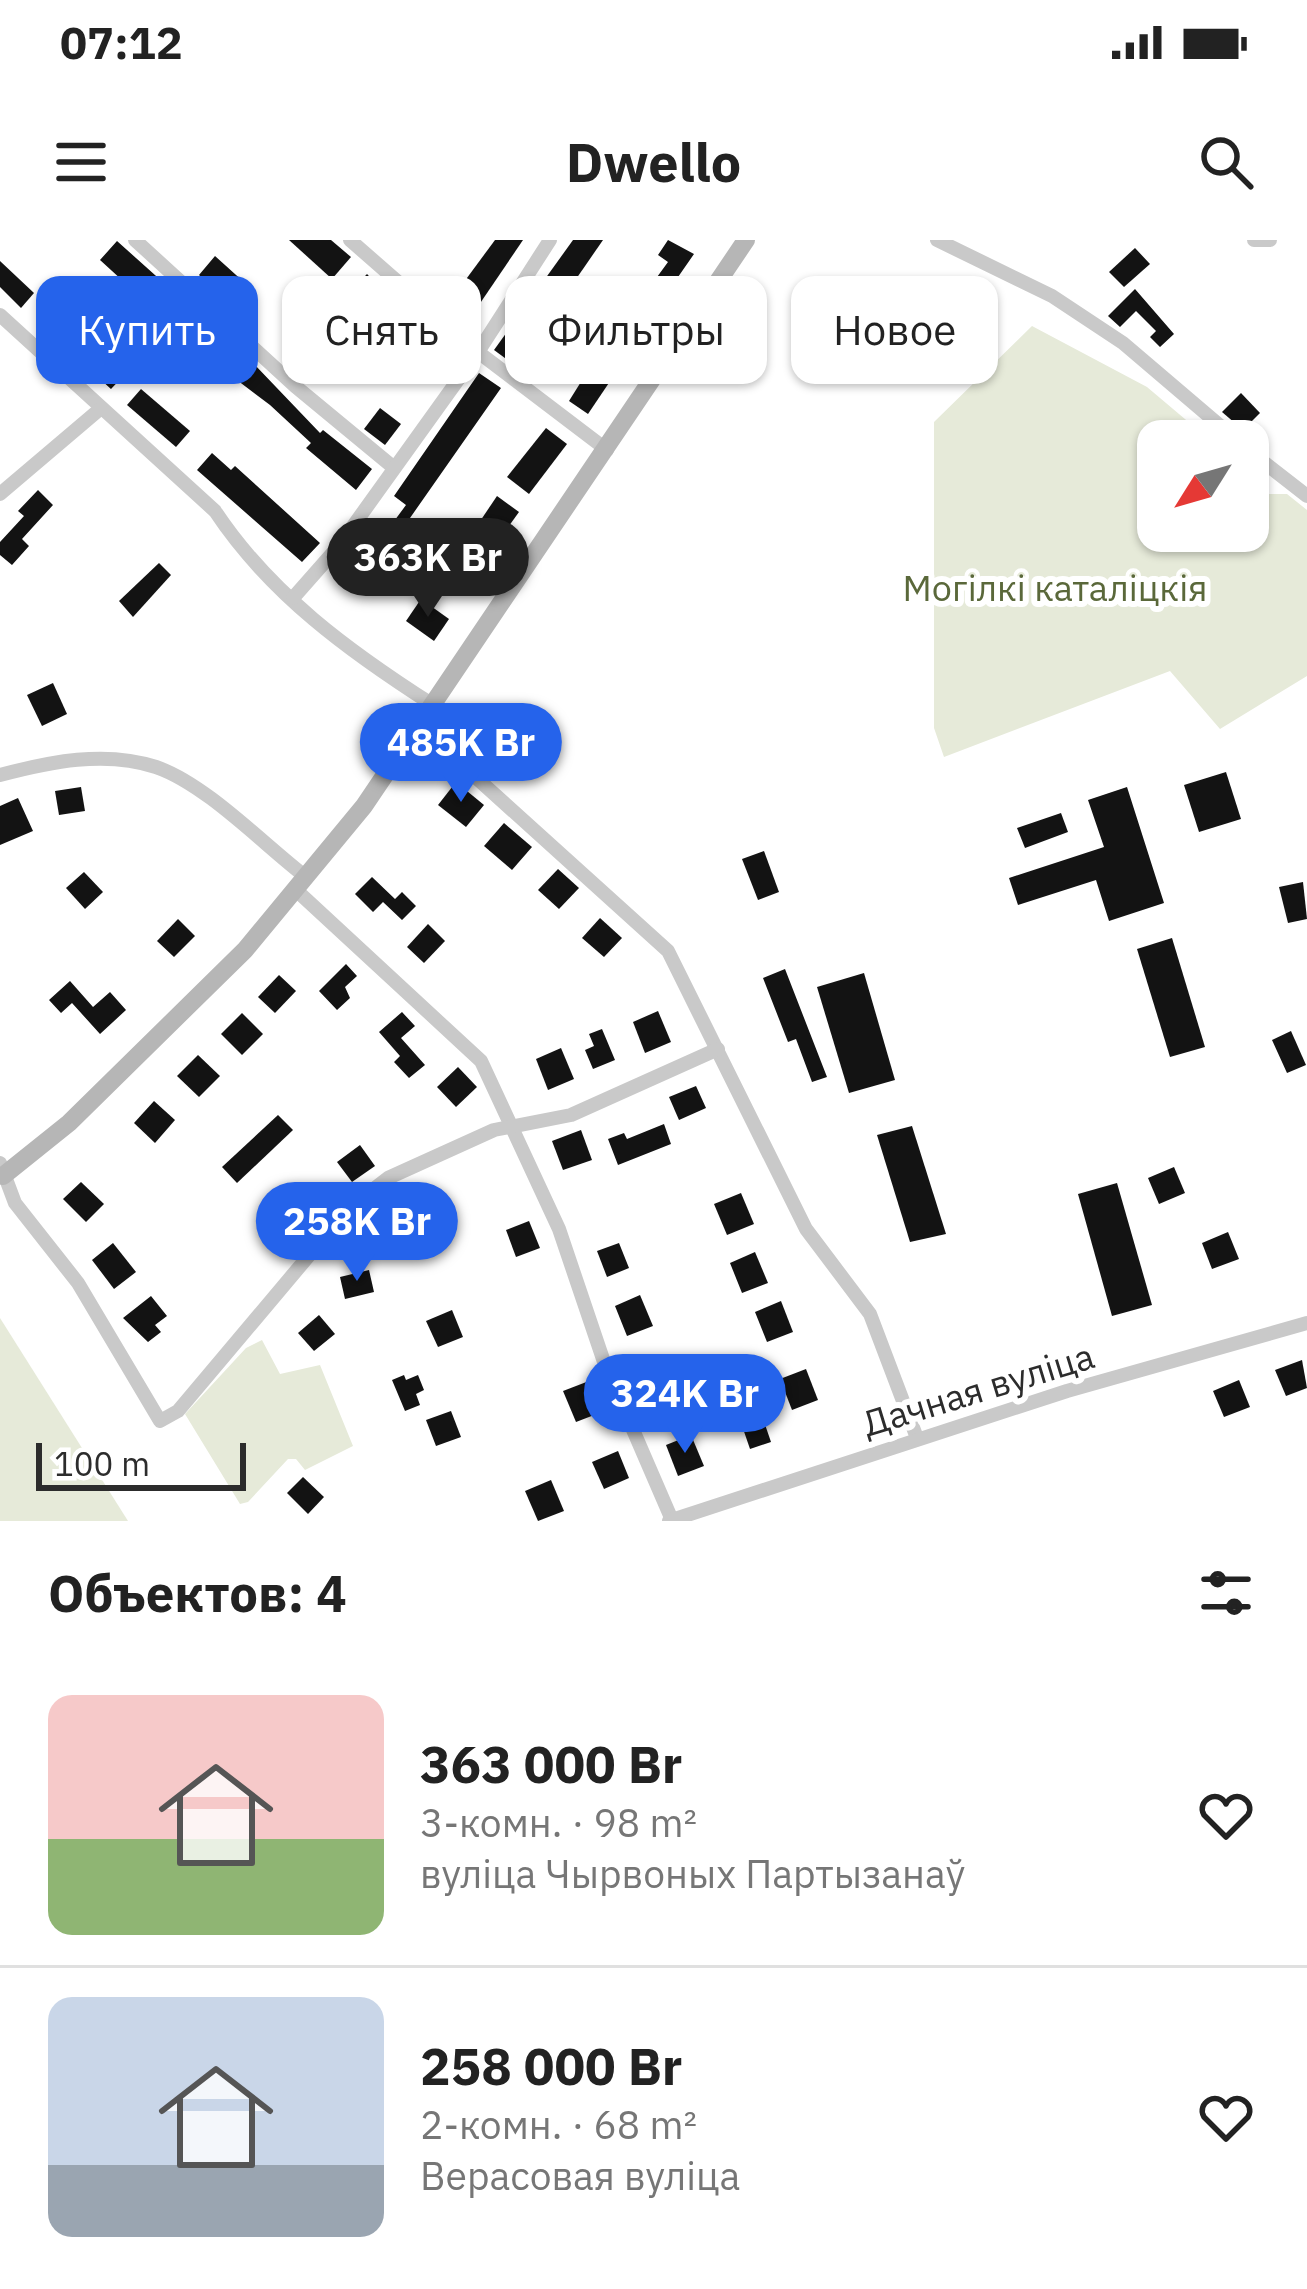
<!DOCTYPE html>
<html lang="ru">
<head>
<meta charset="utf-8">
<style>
  body { margin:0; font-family:"IBM Plex Sans",sans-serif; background:#f6f6f6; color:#222; height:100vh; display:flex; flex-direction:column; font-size:45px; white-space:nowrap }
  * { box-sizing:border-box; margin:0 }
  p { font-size:39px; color:#767676 }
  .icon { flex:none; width:66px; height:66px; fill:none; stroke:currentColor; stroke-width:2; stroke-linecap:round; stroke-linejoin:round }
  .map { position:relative; height:1281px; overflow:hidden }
  .drawer { display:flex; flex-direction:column; background:#fff; flex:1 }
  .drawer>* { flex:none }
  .banner { position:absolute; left:36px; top:36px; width:1236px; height:108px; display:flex; gap:24px }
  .needle { width:78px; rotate:233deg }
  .tools { position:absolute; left:1137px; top:180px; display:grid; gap:24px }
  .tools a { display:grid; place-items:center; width:132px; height:132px; border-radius:24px; background:#fff; box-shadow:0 3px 9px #0004; font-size:60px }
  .scale { position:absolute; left:36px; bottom:30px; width:210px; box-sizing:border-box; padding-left:12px; border:6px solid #2c2c2c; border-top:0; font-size:33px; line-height:42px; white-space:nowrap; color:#2c2c2c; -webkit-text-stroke:9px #fff; paint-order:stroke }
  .price { position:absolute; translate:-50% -102px; padding:0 27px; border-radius:42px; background:#2563eb; color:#fff; font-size:39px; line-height:78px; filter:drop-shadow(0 3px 6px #0008) }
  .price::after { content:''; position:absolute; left:50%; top:72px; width:36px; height:27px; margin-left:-18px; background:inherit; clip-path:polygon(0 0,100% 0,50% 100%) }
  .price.on { background:#222; color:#fff }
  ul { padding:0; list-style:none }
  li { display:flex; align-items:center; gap:36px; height:300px; padding:0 48px }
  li+li { border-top:3px solid #e0e0e0 }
  li span { display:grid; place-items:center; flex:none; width:336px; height:240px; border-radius:24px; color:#555 }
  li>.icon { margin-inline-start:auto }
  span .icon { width:144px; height:144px; fill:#fffc; stroke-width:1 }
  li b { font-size:51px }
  h2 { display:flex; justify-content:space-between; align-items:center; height:144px; padding:0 48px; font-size:51px }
  .chip { padding:0 42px; border-radius:24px; background:#fff; box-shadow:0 3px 9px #0004; font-size:42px; line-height:108px }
  .chip.on { background:#2563eb; color:#fff }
  .status { display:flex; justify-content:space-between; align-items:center; height:84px; padding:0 60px; background:#fff; direction:ltr }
  .status svg { height:33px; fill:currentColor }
  header { display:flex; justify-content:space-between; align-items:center; height:156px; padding:0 48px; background:#fff; font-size:54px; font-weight:700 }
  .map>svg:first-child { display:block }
  .green { fill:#e6ead9 }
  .building { fill:#131313 }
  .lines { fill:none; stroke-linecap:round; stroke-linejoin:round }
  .street { stroke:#c9c9c9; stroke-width:14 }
  .secondary { stroke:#b6b6b6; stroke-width:18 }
  .labels { text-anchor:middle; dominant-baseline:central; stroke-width:12; stroke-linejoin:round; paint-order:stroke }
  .park-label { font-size:36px; fill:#5a683a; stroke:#fff }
  .street-label { font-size:36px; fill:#2c2c2c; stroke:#fff }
</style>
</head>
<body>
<div class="status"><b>07:12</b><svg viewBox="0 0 49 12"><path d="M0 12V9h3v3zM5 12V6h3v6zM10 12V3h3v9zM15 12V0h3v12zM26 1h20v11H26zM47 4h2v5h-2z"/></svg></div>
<header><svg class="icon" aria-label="menu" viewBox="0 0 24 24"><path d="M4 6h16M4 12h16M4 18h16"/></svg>Dwello<svg class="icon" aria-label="search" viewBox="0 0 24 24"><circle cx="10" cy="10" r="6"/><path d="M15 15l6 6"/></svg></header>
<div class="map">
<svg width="1307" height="1281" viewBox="0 0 1307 1281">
  <rect width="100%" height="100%" fill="#fff"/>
  <g class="green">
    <path d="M1032 86 1147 147 1211 201H1158V291H1248V235L1269 254H1287L1307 270V436L1220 489 1170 431 944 517 934 488V182Z"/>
    <path d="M0 1078 128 1281H0Z"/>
    <path d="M262 1100 280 1134 320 1125 353 1206 305 1230 296 1219H288L248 1262 240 1264 185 1174 246 1108Z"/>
  </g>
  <g class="building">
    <path d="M289 0H331L351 17 332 39Z"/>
    <path d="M495 0H523L468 81 447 65Z"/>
    <path d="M573 0H603L516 126 494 110Z"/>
    <path d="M668 0 694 14 635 99 616 86 629 67 633 70 668 22 658 15Z"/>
    <path d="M117 1 252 122 320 193 323 190 372 229 356 250 306 208 311 203 270 165 204 115 100 20Z"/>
    <path d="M1135 8 1150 24 1124 47 1109 32Z"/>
    <path d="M215 16 257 54 245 67 237 60 232 66 199 35Z"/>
    <path d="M0 21 34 53 21 68 0 47Z"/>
    <path d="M367 34 385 53 364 74 346 56Z"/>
    <path d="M1135 49 1174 94 1160 107 1150 97 1156 91 1136 71 1120 87 1108 76Z"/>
    <path d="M400 65 450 109 442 118 450 125 443 134 436 128 428 139 378 90Z"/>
    <path d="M53 67 108 118 114 112 131 128 111 149 38 83Z"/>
    <path d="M604 105 625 119 588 174 569 161Z"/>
    <path d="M479 133 501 148 403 288 415 297 400 318 378 303 406 265 394 256Z"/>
    <path d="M141 149 190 191 176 207 127 165Z"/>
    <path d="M1241 153 1260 173 1243 190 1222 172Z"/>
    <path d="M380 168 401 184 385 205 364 189Z"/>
    <path d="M546 188 567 204 529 254 507 237Z"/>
    <path d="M212 213 231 230 235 226 320 303 302 322 197 230Z"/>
    <path d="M38 250 53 265 22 299 29 306 12 325 0 315V302L24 276 18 271Z"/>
    <path d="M497 256 519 272 482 323 462 308Z"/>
    <path d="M356 305 378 320 358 349 336 333Z"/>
    <path d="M159 323 171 335 133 377 119 361Z"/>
    <path d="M421 359 449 379 434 401 406 381Z"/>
    <path d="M53 443 67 474 42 486 27 455Z"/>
    <path d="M1226 532 1241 579 1199 592 1184 545Z"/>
    <path d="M456 542 484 565 466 587 438 565Z"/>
    <path d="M81 547 85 571 59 575 55 551Z"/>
    <path d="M1127 547 1164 663 1109 681 1096 640 1018 665 1009 638 1104 607 1088 560Z"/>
    <path d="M18 558 33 591 0 605V566Z"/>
    <path d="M1061 573 1068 592 1025 608 1017 588Z"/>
    <path d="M504 583 532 607 512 630 484 606Z"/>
    <path d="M764 611 779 652 758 660 742 619Z"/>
    <path d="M558 629 579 648 559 669 538 650Z"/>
    <path d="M84 632 103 652 85 669 66 648Z"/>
    <path d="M372 637 395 659 402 652 416 666 402 680 383 662 373 672 355 654Z"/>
    <path d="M1303 642 1307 679 1288 683 1279 647Z"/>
    <path d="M600 678 622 698 604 717 582 698Z"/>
    <path d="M178 679 195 696 174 717 157 701Z"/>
    <path d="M428 684 445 701 424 723 407 707Z"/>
    <path d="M1172 698 1205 807 1170 817 1137 709Z"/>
    <path d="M346 724 357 736 345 747 350 758 337 770 319 751Z"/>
    <path d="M785 729 827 837 812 842 796 799 788 802 763 738Z"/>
    <path d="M864 733 895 840 849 853 817 747Z"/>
    <path d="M279 735 296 751 275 773 258 757Z"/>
    <path d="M70 741 93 767 110 752 126 770 100 794 72 763 61 773 49 760Z"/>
    <path d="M658 771 671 802 645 813 633 782Z"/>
    <path d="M402 772 415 786 401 798 425 825 409 838 394 822 400 816 379 792Z"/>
    <path d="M242 773 263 794 242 815 221 794Z"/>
    <path d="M602 789 615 820 593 829 585 810 594 806 589 794Z"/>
    <path d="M1291 791 1306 825 1287 833 1272 800Z"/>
    <path d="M561 808 574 839 548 850 536 819Z"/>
    <path d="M198 815 220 836 199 857 177 836Z"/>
    <path d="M458 827 477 847 456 867 437 847Z"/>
    <path d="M696 846 706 868 679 880 669 857Z"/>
    <path d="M154 861 175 880 155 903 134 883Z"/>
    <path d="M278 875 293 890 237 943 222 927Z"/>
    <path d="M664 884 671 904 618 925 608 899 624 893 627 899Z"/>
    <path d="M912 886 946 994 910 1002 877 895Z"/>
    <path d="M581 890 592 920 563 930 552 901Z"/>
    <path d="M360 905 375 926 352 942 337 922Z"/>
    <path d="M1174 927 1185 953 1159 964 1148 938Z"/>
    <path d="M81 942 104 964 86 982 63 959Z"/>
    <path d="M1117 943 1152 1065 1112 1076 1078 954Z"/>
    <path d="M741 953 754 984 727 995 714 964Z"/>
    <path d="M426 959 434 980 405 992 397 971Z"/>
    <path d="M284 973 302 992 283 1010 265 990Z"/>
    <path d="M529 981 540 1008 516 1017 506 990Z"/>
    <path d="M1228 992 1239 1019 1212 1029 1202 1003Z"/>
    <path d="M113 1003 136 1032 114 1049 92 1020Z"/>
    <path d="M619 1003 629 1028 607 1037 597 1011Z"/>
    <path d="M755 1012 768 1043 742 1053 730 1023Z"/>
    <path d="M369 1030 374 1052 345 1059 340 1037Z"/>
    <path d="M640 1055 653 1086 627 1096 615 1066Z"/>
    <path d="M151 1056 167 1076 155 1085 161 1092 148 1102 123 1078Z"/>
    <path d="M781 1061 793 1092 767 1102 755 1072Z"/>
    <path d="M452 1070 463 1097 438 1107 426 1081Z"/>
    <path d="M319 1075 335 1094 314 1111 298 1093Z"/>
    <path d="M662 1116 675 1147 649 1157 636 1126Z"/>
    <path d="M1302 1120 1307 1148 1286 1156 1275 1130Z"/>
    <path d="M806 1129 818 1160 792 1170 780 1139Z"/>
    <path d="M404 1135 406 1140 418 1135 424 1150 416 1154 420 1165 405 1171 392 1140Z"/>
    <path d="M733 1138 741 1159 714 1170 706 1149Z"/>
    <path d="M1239 1140 1250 1167 1224 1177 1213 1151Z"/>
    <path d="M589 1141 602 1172 576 1182 563 1151Z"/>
    <path d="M759 1167 771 1202 750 1209 738 1174Z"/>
    <path d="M451 1171 461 1197 436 1206 426 1180Z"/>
    <path d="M691 1195 704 1226 678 1236 666 1205Z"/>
    <path d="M618 1211 629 1238 604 1249 592 1222Z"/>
    <path d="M303 1237 324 1257 308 1274 287 1253Z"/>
    <path d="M551 1240 564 1271 538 1281 525 1251Z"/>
  </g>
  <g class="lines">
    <g class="street">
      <path d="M135 0 295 146 393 227"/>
      <path d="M350 0 478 112 607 210"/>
      <path d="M937 0 1052 56 1123 103 1238 201"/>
      <path d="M1254 0H1270"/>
      <path d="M0 75 215 271C270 354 350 412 433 465"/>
      <path d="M1248 210 1307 256"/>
      <path d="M0 254 100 169"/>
      <path d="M293 358 338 307 478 112 550 0"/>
      <path d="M419 486 668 711 806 989 870 1074 917 1198"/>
      <path d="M0 535C49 522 105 510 156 527 206 544 264 605 306 637"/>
      <path d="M296 650 481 821 559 989 605 1125 672 1280"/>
      <path d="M0 923 15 963 78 1043 160 1181 178 1171 349 968 388 938 494 890 571 875 718 809"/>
      <path d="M669 1281 1067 1151 1307 1083"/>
    </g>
    <path class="secondary" d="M3 936 69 883 245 710 364 566 746 0"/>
  </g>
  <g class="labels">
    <g class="park-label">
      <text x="1055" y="347">Могілкі каталіцкія</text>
    </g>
    <g class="street-label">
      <text transform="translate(978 1149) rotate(-17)">Дачная вуліца</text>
    </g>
  </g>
</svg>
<div class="tools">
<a><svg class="needle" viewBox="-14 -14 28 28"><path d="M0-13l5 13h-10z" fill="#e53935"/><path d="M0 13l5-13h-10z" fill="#767676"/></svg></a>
</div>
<div class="scale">100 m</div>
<b class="price on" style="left:428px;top:380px">363K Br</b>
<b class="price" style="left:461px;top:565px">485K Br</b>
<b class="price" style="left:357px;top:1044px">258K Br</b>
<b class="price" style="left:685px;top:1216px">324K Br</b>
<div class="banner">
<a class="chip on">Купить</a>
<a class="chip">Снять</a>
<a class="chip">Фильтры</a>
<a class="chip">Новое</a>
</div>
</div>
<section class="drawer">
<h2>Объектов: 4<svg class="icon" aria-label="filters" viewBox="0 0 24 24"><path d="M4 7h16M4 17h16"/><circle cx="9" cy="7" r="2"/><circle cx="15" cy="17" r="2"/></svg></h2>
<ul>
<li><span style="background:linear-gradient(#f6c9c9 60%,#8fb573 0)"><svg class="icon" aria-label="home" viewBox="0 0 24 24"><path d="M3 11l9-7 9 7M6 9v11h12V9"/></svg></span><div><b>363 000 Br</b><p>3-комн. · 98 m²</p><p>вуліца Чырвоных Партызанаў</p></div><svg class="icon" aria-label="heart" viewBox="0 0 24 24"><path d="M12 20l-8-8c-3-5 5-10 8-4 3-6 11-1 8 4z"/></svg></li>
<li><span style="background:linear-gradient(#c9d6e8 70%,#9aa5b1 0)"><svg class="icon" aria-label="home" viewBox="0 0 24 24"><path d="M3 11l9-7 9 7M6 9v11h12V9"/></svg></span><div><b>258 000 Br</b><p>2-комн. · 68 m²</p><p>Верасовая вуліца</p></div><svg class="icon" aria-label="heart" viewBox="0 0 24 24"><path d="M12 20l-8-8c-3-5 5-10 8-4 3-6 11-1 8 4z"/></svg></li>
</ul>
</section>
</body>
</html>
